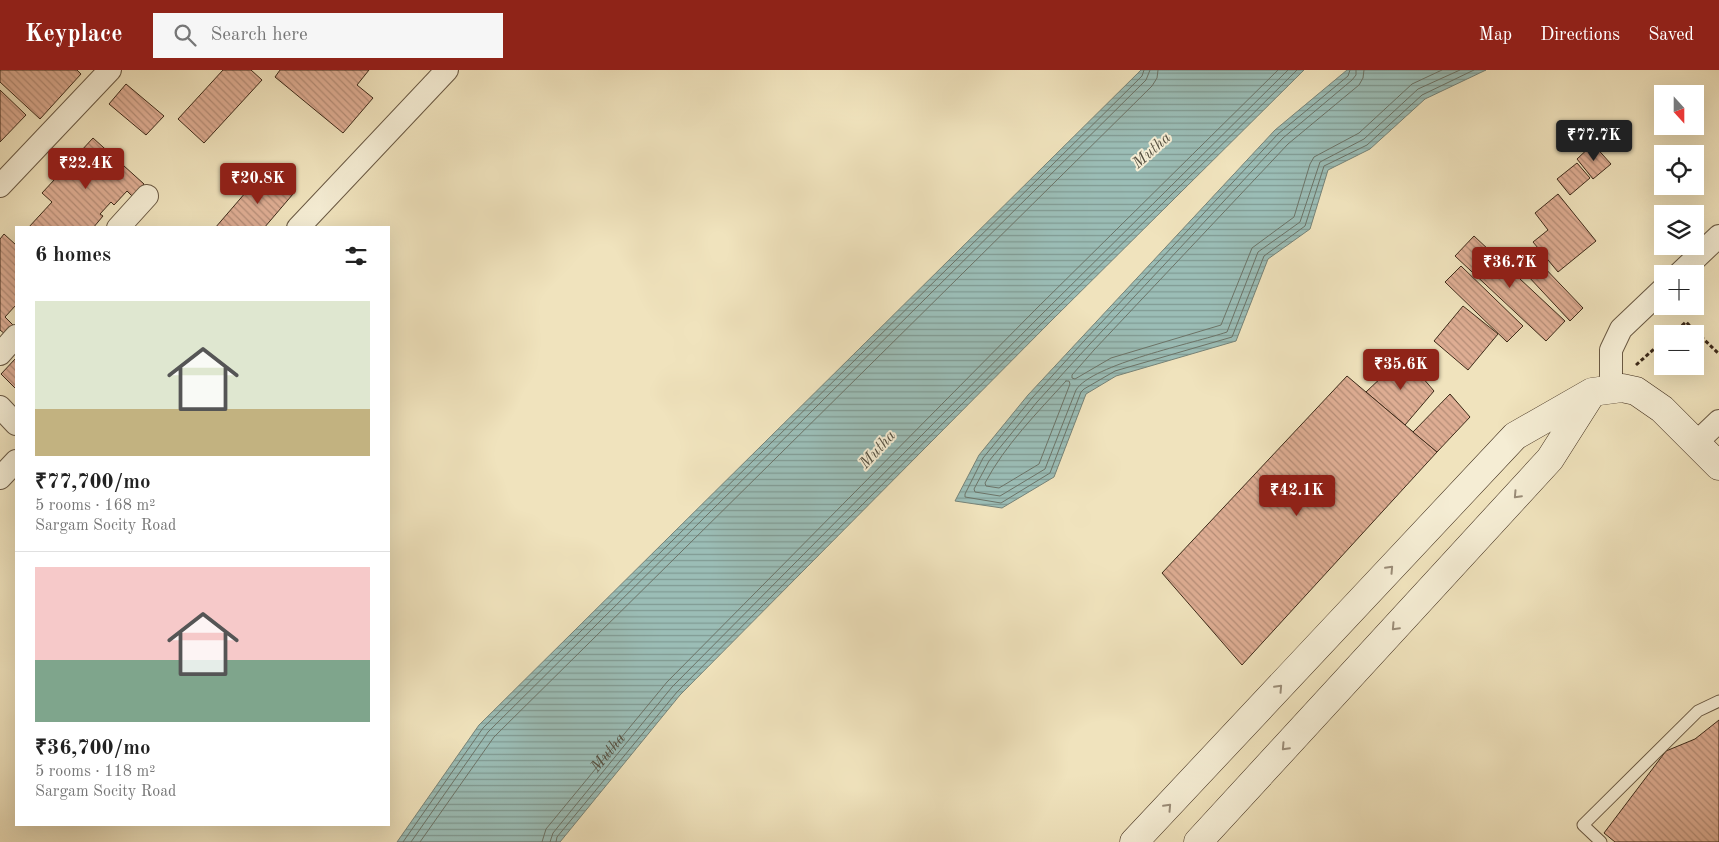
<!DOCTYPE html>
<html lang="en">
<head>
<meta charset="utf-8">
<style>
  body { margin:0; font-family:"Old Standard TT",serif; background:#f6f6f6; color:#222; height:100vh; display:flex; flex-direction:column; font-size:19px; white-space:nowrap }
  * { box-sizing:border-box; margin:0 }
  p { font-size:16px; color:#767676 }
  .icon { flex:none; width:28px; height:28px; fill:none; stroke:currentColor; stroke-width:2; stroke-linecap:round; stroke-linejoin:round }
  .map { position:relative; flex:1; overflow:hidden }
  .side { position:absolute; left:15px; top:156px; width:375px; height:600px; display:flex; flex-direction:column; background:#fff; border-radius:0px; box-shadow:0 5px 20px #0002 }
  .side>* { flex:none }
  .needle { width:32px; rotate:159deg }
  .tools { position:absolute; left:1654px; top:15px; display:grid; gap:10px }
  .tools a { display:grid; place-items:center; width:50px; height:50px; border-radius:0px; background:#fff; box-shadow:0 5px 20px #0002; font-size:25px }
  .price { position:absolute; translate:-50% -42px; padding:0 11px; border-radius:5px; background:#8f2418; color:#fff; font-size:16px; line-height:32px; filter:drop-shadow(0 1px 2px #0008) }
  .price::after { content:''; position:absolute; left:50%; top:30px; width:15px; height:11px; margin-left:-8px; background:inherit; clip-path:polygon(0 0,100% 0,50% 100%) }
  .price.active { background:#222; color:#fff }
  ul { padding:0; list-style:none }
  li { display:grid; align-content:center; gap:10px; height:265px; padding:0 20px }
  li+li { border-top:1px solid #e0e0e0 }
  li span { display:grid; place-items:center; height:155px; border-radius:0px; color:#555 }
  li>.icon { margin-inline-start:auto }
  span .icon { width:90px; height:90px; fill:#fffc; stroke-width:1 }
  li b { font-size:21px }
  h2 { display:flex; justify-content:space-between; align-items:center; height:60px; padding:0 20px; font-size:21px }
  header { display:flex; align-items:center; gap:30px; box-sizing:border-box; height:70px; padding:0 25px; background:#8f2418; color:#fff }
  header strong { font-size:24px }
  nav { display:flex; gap:28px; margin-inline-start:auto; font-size:18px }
  .search { width:350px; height:45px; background:#f6f6f6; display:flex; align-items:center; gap:12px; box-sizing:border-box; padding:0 18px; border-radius:0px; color:#767676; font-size:19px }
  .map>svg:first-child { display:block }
  .water { fill:url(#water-rules); stroke:#768378 }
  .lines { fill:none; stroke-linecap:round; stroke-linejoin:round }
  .shore { stroke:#6c7468; stroke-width:1 }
  .building { fill:url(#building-back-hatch); stroke:#3e2b1a }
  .lane-casing { stroke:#6a5943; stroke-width:13 }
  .street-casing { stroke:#6a5943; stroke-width:24 }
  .secondary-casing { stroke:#3e2b1a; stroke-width:29 }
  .path { stroke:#3e2b1a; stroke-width:3; stroke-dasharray:4 2.5; stroke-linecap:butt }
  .lane { stroke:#f5edd4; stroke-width:11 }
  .street { stroke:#f5edd4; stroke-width:22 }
  .secondary { stroke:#f5edd4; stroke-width:28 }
  .oneway { stroke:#9a8c77 }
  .labels { text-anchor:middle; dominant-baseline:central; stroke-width:4; stroke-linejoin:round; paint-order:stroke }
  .water-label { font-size:16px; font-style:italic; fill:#555041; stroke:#f5edd4 }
</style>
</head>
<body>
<header>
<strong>Keyplace</strong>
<div class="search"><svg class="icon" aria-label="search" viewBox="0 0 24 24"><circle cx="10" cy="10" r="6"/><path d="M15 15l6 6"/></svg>Search here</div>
<nav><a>Map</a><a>Directions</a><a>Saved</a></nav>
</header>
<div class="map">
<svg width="1719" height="772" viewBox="0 0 1719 772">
  <defs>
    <pattern id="water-rules" width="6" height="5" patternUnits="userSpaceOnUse" patternTransform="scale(1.25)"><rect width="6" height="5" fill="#9bbdb6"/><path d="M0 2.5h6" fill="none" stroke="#809a93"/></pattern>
    <pattern id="building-back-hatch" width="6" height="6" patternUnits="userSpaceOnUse" patternTransform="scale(1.25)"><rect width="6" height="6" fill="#dead93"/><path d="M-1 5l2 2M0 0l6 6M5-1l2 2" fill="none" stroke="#b58d77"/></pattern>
  </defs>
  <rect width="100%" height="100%" fill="#f0e3bd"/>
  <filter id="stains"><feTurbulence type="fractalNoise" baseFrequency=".004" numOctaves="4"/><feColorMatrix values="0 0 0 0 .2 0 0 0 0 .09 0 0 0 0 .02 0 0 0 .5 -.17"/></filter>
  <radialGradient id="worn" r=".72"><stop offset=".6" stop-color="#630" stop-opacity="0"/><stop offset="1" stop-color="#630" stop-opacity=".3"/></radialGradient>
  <g class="water">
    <path d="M1141 0H1304L1051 251 680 625 560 772H397L479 655Z"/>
    <path d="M1347 0H1486L1425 29 1370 79 1328 100 1310 159 1268 189 1236 271 1116 306 1086 324 1054 407 1002 438 955 431 979 385 1028 325 1275 60Z"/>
  </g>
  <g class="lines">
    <g class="shore">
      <path d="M1350 0 1348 6 1278 64 1084 271 1032 328 983 388 965 424V427L1001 433 1050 403 1081 322 1084 319 1115 301 1232 267 1264 186 1305 156 1324 96 1367 75 1422 25 1474 0"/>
      <path d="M1356 0V5L1352 10 1283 68 1089 275 1037 332 989 391 974 419 975 422 1000 426 1045 399 1076 320C1092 294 1195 273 1227 262L1258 182 1300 152 1320 92 1364 69 1418 19 1460 0"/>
      <path d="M1364 0 1363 8 1359 15 1288 74 1094 280 1072 305V308L1075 309 1111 288 1221 255 1252 178 1294 147 1310 94 1314 87 1359 63 1412 14 1442 0"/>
      <path d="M1066 311H1069L1070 314 1039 394 999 418 986 416 985 413C1005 375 1037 343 1066 311Z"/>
      <path d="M403 772 483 658 1142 6 1144 0"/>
      <path d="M411 772 488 662 1146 10 1150 0"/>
      <path d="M420 772 494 667 1152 16 1157 8 1158 0"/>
      <path id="s1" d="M542 772 546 759 667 612 1037 238 1278 0"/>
      <path d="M550 772 553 763 672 617 1043 243 1288 0"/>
      <path d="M556 772 557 767 677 622 1047 248 1297 0"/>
    </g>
  </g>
  <g class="building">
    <path d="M0 0H77L81 4 40 49 0 12Z"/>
    <path d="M223 0H251L262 10 204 73 178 49Z"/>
    <path d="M280 0H369L357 15 373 28 343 63 275 7Z"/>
    <path d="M126 14 164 46 146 65 109 34Z"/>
    <path d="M0 20 26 45 0 72Z"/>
    <path d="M93 68 144 114 133 127 127 121 114 135 111 132 100 144 103 146 93 158H28L52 132 42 123Z"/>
    <path d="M1593 74 1611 94 1593 109 1577 89Z"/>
    <path d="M1577 93 1590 108 1570 125 1557 109Z"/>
    <path d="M265 100 293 124 264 158H215Z"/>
    <path d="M1558 124 1596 171 1558 202 1533 172 1548 160 1535 143Z"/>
    <path d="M4 164 16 175V235L5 247 13 255 5 264 0 260V169Z"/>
    <path d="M1474 166 1565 251 1546 271 1455 186Z"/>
    <path d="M1540 193 1583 238 1570 251 1527 205Z"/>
    <path d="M1461 196 1523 256 1507 272 1445 212Z"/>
    <path d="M1463 236 1498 264 1468 300 1434 271Z"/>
    <path d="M1404 286 1434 321 1405 355 1366 322Z"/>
    <path d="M16 288V319L1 304Z"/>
    <path d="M1347 306 1437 382 1242 595 1162 503Z"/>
    <path d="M1450 324 1470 347 1437 382 1413 362Z"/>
    <path d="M1719 650V772H1615L1604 763 1666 681 1695 669Z"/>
  </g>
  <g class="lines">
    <g class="lane-casing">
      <path id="lane" d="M1601 772 1583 755 1698 641 1719 631"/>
    </g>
    <g class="street-casing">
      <g id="street">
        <path d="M0 116 110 0"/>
        <path d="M118 158 147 126"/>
        <path d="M298 158 447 0"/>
        <path d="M1679 204 1719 166"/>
        <path d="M0 284 16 266"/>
        <path d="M1611 319V280L1621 259 1662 220"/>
        <path d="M0 337 16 354"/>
        <path d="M1696 373 1719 351"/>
        <path d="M0 408 16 391"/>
      </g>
    </g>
    <g class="secondary-casing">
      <g id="secondary">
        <path d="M1134 772 1515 366 1592 322 1622 318 1636 321 1662 339 1719 396"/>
        <path d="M1198 772 1550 389 1590 326"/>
      </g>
    </g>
    <g class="path">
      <path d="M1672 264 1686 252 1719 284"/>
      <path d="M1636 295 1662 272"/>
    </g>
    <use href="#lane" class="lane"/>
    <use href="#street" class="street"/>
    <use href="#secondary" class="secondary"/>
  </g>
  <defs><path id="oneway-chevron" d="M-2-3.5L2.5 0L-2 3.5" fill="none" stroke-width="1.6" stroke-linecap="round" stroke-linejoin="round" transform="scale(1.25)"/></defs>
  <g class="oneway">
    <use href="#oneway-chevron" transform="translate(1517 425) rotate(133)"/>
    <use href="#oneway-chevron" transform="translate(1390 499) rotate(-47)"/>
    <use href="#oneway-chevron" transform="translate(1395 557) rotate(133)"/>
    <use href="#oneway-chevron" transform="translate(1279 618) rotate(-47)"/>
    <use href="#oneway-chevron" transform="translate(1285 677) rotate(133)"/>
    <use href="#oneway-chevron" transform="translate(1168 737) rotate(-47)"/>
  </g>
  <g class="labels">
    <g class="water-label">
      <text transform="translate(1152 81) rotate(-42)">Mutha</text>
      <text transform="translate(878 380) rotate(-48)">Mutha</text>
      <text stroke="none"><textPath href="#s1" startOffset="112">Mutha</textPath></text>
    </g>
  </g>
  <rect width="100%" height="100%" filter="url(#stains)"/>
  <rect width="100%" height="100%" fill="url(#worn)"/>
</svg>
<div class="tools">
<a><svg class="needle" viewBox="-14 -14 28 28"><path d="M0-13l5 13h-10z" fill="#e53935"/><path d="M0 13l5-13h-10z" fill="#767676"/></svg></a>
<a><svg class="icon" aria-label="locate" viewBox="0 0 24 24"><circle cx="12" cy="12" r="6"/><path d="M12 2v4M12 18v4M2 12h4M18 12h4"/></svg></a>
<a><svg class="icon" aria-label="layers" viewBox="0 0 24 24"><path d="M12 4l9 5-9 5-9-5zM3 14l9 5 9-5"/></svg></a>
<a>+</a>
<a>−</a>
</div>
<b class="price active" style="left:1594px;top:92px">₹77.7K</b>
<b class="price" style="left:86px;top:120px">₹22.4K</b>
<b class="price" style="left:258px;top:135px">₹20.8K</b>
<b class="price" style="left:1510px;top:219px">₹36.7K</b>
<b class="price" style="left:1401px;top:321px">₹35.6K</b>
<b class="price" style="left:1297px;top:447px">₹42.1K</b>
<section class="side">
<h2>6 homes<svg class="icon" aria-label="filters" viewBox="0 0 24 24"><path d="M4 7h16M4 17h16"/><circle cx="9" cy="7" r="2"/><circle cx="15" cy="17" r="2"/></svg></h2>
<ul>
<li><span style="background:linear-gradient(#dfe7d0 70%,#c2b280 0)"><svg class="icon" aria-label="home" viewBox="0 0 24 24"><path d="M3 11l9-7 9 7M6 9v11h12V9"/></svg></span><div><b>₹77,700/mo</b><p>5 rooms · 168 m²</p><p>Sargam Socity Road</p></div></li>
<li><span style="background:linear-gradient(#f6c9c9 60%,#7fa58c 0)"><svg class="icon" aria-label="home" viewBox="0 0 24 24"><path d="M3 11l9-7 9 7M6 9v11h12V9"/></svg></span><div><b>₹36,700/mo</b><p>5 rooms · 118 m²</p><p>Sargam Socity Road</p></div></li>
</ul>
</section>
</div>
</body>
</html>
